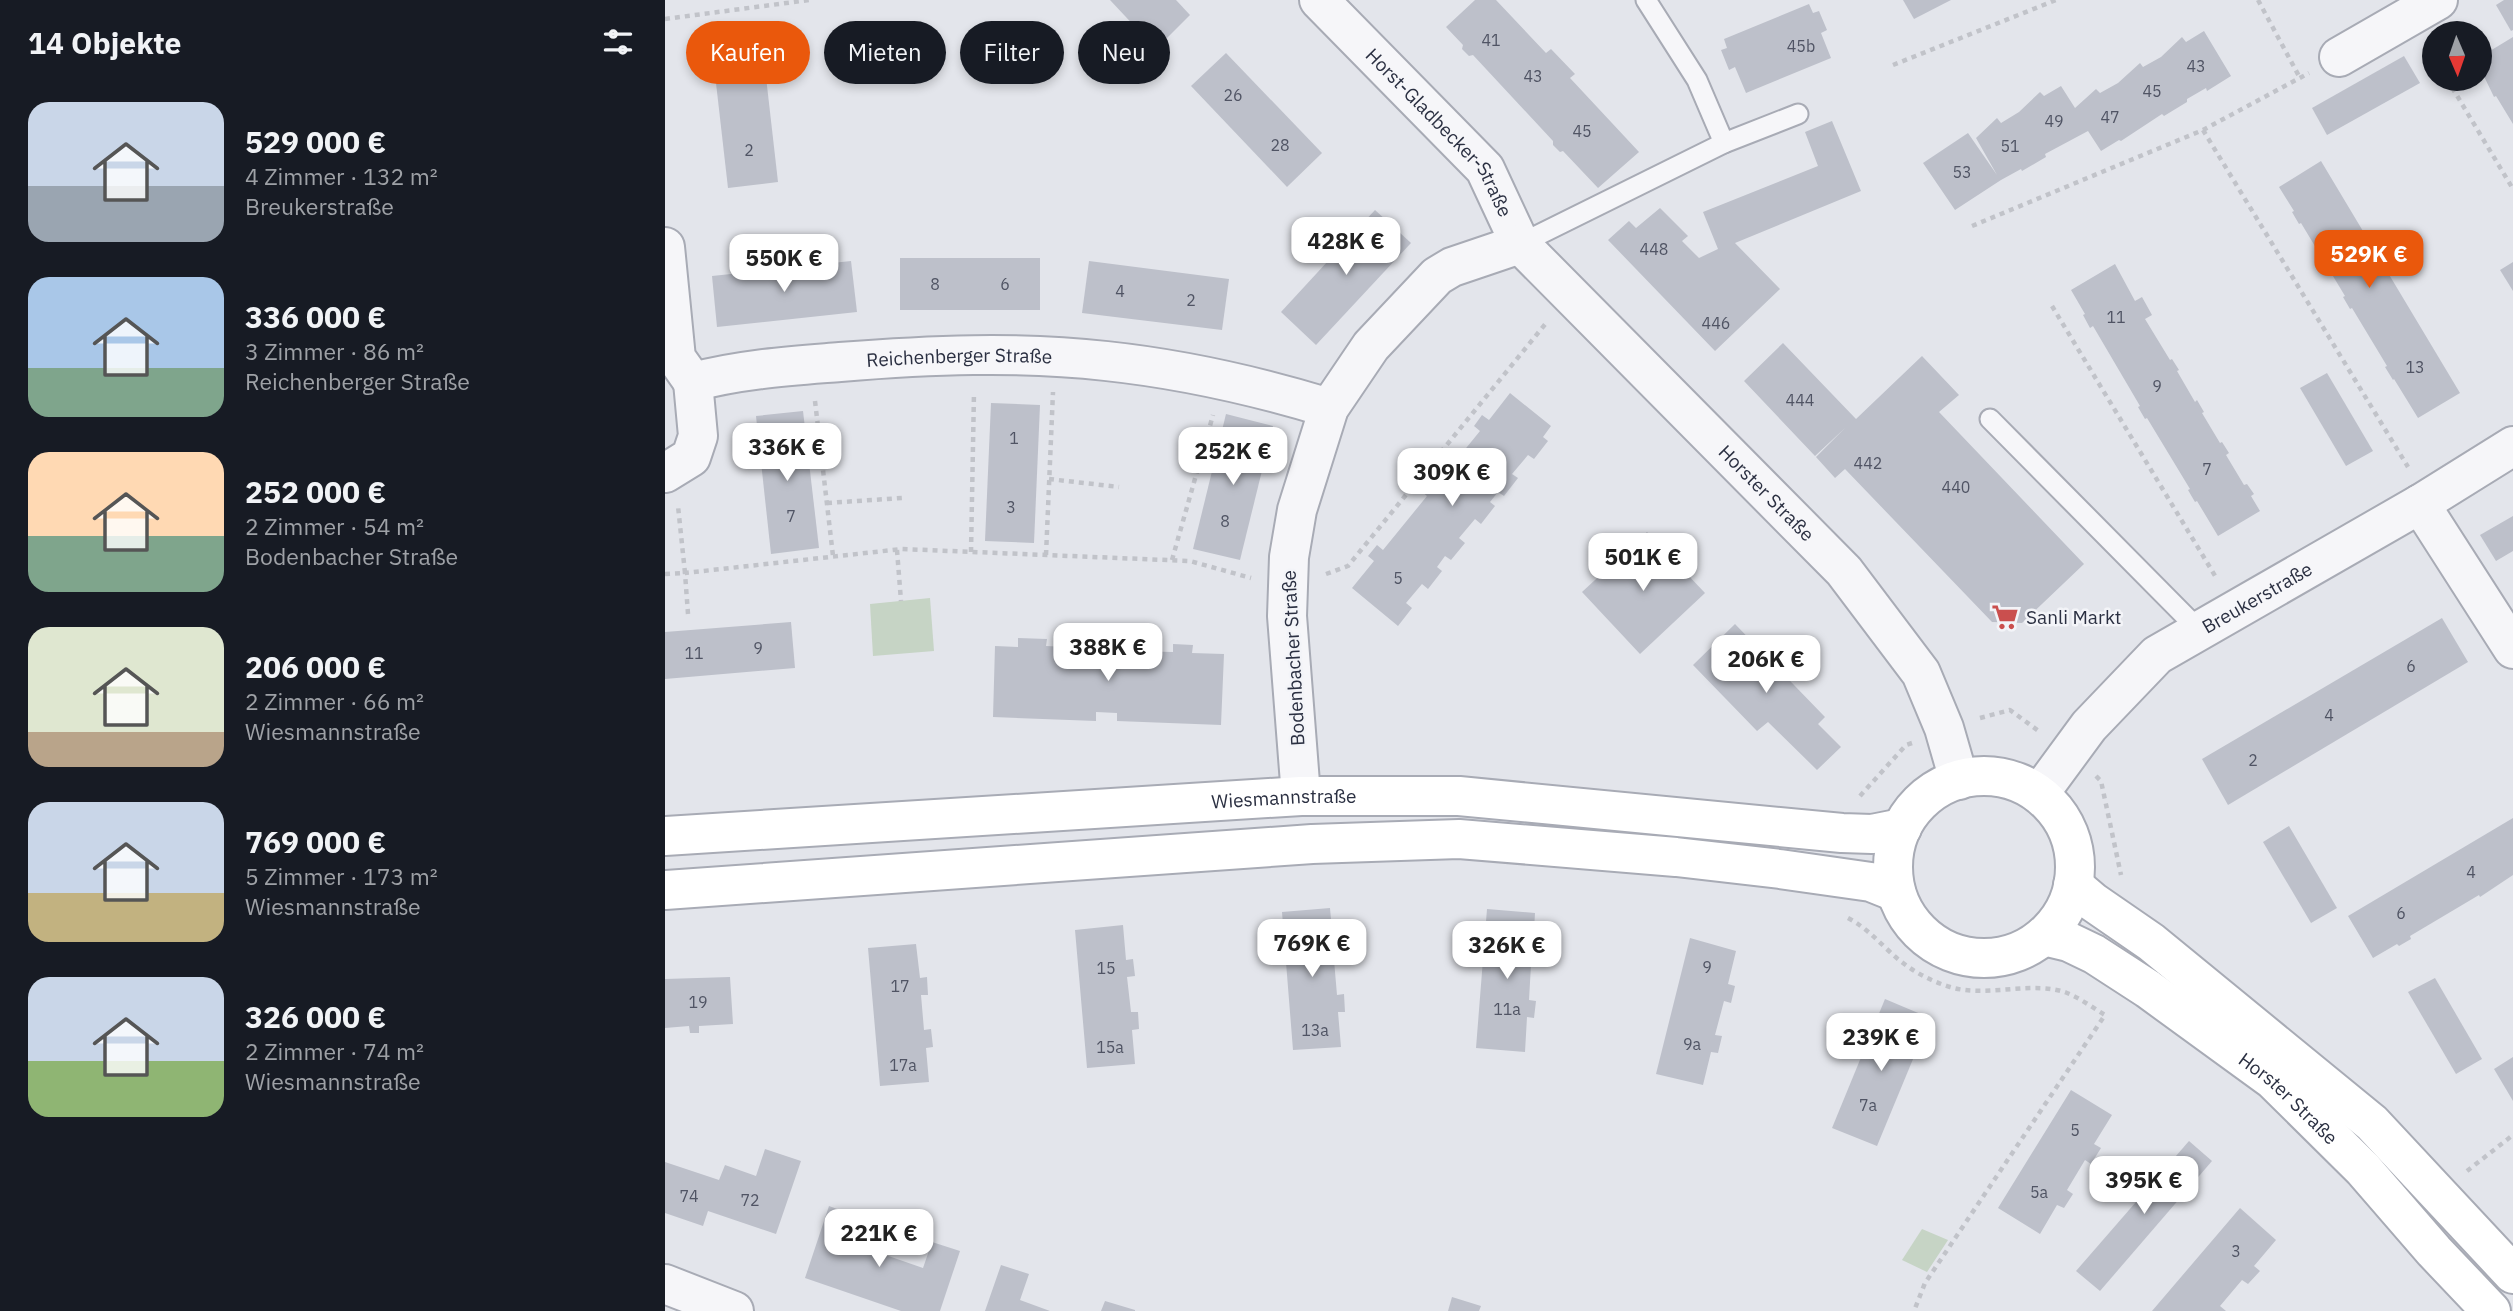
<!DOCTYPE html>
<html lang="de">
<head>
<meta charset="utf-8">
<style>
  body { margin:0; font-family:"IBM Plex Sans",sans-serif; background:#20242c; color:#f1f3f6; height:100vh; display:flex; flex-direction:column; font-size:26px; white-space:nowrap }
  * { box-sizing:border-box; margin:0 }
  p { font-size:23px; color:#9ea1a6 }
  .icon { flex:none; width:38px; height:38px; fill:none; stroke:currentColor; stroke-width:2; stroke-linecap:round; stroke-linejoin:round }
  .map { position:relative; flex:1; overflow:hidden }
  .panel { display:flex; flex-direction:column; background:#171b24; width:665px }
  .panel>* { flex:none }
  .guide { position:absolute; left:21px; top:21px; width:665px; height:63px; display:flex; gap:14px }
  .needle { width:46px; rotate:178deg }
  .buttons { position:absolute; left:1757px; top:21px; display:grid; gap:14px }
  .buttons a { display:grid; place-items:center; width:70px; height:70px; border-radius:50%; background:#171b24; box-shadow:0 4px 10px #0003; font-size:35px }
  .price { position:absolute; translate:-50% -60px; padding:0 16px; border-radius:14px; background:#fff; color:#222; font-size:23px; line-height:46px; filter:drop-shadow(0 2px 4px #0008) }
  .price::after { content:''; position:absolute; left:50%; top:42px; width:21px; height:16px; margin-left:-10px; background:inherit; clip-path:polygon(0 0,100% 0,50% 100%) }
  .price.current { background:#ea580c; color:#fff }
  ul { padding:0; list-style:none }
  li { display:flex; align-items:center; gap:21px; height:175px; padding:0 28px }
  li span { display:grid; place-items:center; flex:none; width:196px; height:140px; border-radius:21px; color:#555 }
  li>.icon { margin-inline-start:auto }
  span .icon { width:84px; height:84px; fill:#fffc; stroke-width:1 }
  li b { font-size:30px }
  h2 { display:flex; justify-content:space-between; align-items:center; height:84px; padding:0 28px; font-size:30px }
  .pill { padding:0 24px; border-radius:32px; background:#171b24; box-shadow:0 4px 10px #0003; font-size:24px; line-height:63px }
  .pill.current { background:#ea580c; color:#fff }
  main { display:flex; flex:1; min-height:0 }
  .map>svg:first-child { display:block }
  .green { fill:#c6d4c5 }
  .building { fill:#bdc0ca }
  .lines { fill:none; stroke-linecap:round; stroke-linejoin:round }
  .service-casing { stroke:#a8abb5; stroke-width:23 }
  .minor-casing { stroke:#a8abb5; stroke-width:42 }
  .secondary-casing { stroke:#a8abb5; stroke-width:42 }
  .path { stroke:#c1c3c9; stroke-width:4.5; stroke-dasharray:5 5; stroke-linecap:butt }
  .service { stroke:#f6f6f9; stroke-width:19 }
  .minor { stroke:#f6f6f9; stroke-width:38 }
  .secondary { stroke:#fff; stroke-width:38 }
  .labels { text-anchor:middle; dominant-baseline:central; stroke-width:5; stroke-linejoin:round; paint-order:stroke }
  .number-label { font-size:16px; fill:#505464 }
  .street-label { font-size:19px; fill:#2b3042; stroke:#f3f4f8 }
  .poi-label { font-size:19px; fill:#2b3042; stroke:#f3f4f8; text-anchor:start }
</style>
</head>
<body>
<main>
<section class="panel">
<h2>14 Objekte<svg class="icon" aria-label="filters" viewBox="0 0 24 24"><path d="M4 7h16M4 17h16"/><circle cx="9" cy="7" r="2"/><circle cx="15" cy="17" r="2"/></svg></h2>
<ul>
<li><span style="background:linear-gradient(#c9d6e8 60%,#9aa5b1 0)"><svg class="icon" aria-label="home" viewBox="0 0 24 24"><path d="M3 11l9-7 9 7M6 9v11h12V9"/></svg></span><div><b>529 000 €</b><p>4 Zimmer · 132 m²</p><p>Breukerstraße</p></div></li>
<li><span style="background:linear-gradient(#a9c7e8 65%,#7fa58c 0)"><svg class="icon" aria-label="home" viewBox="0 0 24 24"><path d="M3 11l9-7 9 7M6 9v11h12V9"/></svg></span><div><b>336 000 €</b><p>3 Zimmer · 86 m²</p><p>Reichenberger Straße</p></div></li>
<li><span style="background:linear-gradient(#ffd9b3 60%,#7fa58c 0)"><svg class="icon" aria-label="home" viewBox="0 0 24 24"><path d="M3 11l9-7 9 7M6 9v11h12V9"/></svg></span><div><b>252 000 €</b><p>2 Zimmer · 54 m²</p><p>Bodenbacher Straße</p></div></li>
<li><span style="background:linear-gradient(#dfe7d0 75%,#b9a48a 0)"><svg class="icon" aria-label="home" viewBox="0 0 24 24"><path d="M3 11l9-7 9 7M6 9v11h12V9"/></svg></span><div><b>206 000 €</b><p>2 Zimmer · 66 m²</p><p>Wiesmannstraße</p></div></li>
<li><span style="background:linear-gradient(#c9d6e8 65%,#c2b280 0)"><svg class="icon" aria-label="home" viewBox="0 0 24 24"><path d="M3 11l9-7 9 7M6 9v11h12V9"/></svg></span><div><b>769 000 €</b><p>5 Zimmer · 173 m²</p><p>Wiesmannstraße</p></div></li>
<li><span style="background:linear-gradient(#c9d6e8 60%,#8fb573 0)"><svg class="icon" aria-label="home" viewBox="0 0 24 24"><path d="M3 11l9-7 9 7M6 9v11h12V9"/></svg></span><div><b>326 000 €</b><p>2 Zimmer · 74 m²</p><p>Wiesmannstraße</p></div></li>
</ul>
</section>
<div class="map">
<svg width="1848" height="1311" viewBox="0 0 1848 1311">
  <rect width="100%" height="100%" fill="#e3e5eb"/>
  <g class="green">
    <path d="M265 598 269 651 208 656 205 604Z"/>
    <path d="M1257 1229 1283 1240 1262 1272 1237 1260Z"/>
  </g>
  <g class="building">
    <path d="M445 0H511L525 15 491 49Z"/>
    <path d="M810 0H831L881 53 886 49 910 74 905 78 974 152 933 188 898 151 895 152 888 145V141L808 55 804 56 797 49 798 45 781 27Z"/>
    <path d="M1238 0H1286L1249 19Z"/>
    <path d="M1839 0H1848V30L1846 31 1831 5Z"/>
    <path d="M1144 4 1148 13 1154 11 1162 30 1156 33 1166 58 1081 93 1070 67 1064 70 1056 50 1062 48 1059 39Z"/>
    <path d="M1539 31 1566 76 1542 91 1541 88 1522 99V102L1499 116 1497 114 1456 141 1454 140 1436 151 1423 131 1380 154 1381 157 1357 171 1356 169 1336 180 1290 210 1258 163 1303 133 1332 175 1311 138 1332 118 1336 123 1354 112 1375 92 1379 96 1396 86 1410 108 1431 89 1435 93 1453 83 1475 63 1478 67 1496 57 1517 37 1521 42Z"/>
    <path d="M1848 37V124L1831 96 1829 97 1815 68V57Z"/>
    <path d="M97 42 113 182 63 188 47 48Z"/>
    <path d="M561 53 657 153 622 187 526 86Z"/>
    <path d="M1739 56 1755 83 1662 135 1647 108Z"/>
    <path d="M1167 121 1196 191 1070 243 1115 289 1050 351 943 240 964 221 971 228 995 208 1023 236 1017 241 1034 258 1053 249 1038 212 1153 166 1140 132Z"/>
    <path d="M1656 161 1795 393 1753 418 1729 379 1728 380 1720 367 1722 366 1687 308 1685 309 1678 297 1680 296 1636 223 1634 224 1627 212 1629 211 1614 187Z"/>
    <path d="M710 210 746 243 651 345 616 312Z"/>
    <rect x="235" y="258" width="140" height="52"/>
    <path d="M186 261 192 312 52 327 47 276Z"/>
    <path d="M424 261 564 279 557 330 417 313Z"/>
    <path d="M1848 262V291L1835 270Z"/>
    <path d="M1450 264 1470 301 1477 297 1487 315 1480 319 1505 360 1507 359 1514 370 1512 371 1530 402 1532 400 1539 412 1537 413 1555 443 1557 442 1564 453 1561 455 1579 485 1582 484 1589 494 1586 496 1595 511 1553 536 1532 501 1530 502 1523 490 1525 489 1482 418 1480 419 1473 407 1475 406 1428 326 1425 328 1418 315 1420 314 1406 290Z"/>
    <path d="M1118 343 1191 419 1257 356 1294 395 1274 412 1419 564 1357 623 1327 622 1180 469 1170 478 1151 457 1180 428 1150 456 1079 381Z"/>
    <path d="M1662 373 1708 451 1681 466 1635 388Z"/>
    <path d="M845 393 886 426 878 437 883 441 869 459 863 455 847 474 853 478 839 496 833 492 825 502 830 506 816 524 810 519 794 538 800 543 786 560 780 556 772 567 777 571 763 589 757 584 741 603 747 608 733 626 687 588 709 561 703 556 712 545 718 550 762 496 756 491 764 480 771 485 815 431 809 426 817 415 824 420Z"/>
    <path d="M326 403 375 405 369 543 320 541Z"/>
    <path d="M138 411 154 548 106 554 91 416Z"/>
    <path d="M561 414 608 426 575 560 528 549Z"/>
    <path d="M1848 516V551L1831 561 1815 535Z"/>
    <path d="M982 532 1040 593 975 654 917 592Z"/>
    <path d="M1777 618 1803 662 1563 805 1537 759Z"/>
    <path d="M126 622 130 668 0 679V632Z"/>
    <path d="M1070 624 1160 717 1153 724 1176 747 1152 770 1103 722 1092 731 1028 665Z"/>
    <path d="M353 638 382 639 381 646 423 648 424 641H437L436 648H451V642H466L465 651 508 652V644L528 645 527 653 559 654 556 725 452 721V713L431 712V721L328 717 330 646 353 647Z"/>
    <path d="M1848 818V875L1815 897 1814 895 1745 936 1746 939 1734 946 1732 944 1708 958 1683 916Z"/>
    <path d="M1624 826 1672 908 1646 923 1598 842Z"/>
    <path d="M665 908 668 943 675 942 676 960H669L672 995 679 994 680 1012H673L676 1047 628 1050 617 912Z"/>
    <path d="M822 909 870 913 868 947 875 948 874 966 866 965 864 1000 871 1001 869 1018 862 1017 860 1052 811 1048Z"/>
    <path d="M458 925 461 960 468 959 470 976 462 977 466 1012H473L474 1029 467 1030 470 1064 422 1068 410 930Z"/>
    <path d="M1025 938 1071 951 1063 984 1070 986 1066 1003 1059 1001 1050 1035 1057 1036 1053 1053 1046 1052 1038 1085 991 1074Z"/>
    <path d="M251 944 255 978 262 977 263 995H256L259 1030 266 1029 268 1047 261 1048 264 1082 215 1086 203 948Z"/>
    <path d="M65 977 68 1024 34 1026V1033H25L24 1026 0 1028V979Z"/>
    <path d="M1770 978 1817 1059 1791 1074 1743 992Z"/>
    <path d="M1220 999 1265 1018 1212 1146 1167 1128Z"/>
    <path d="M1848 1057V1101L1829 1069Z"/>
    <path d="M1406 1090 1447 1115 1429 1144 1436 1148 1426 1164 1420 1160 1402 1190 1408 1194 1399 1208 1392 1205 1375 1234 1333 1208Z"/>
    <path d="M1524 1141 1547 1161 1435 1291 1411 1271Z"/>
    <path d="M100 1149 136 1161 111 1234 43 1211 38 1226 0 1213V1162L54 1180 60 1165 91 1176Z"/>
    <path d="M164 1206 191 1216 183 1242 258 1268 267 1242 295 1251 275 1311H236L140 1278Z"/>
    <path d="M1575 1208 1611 1240 1589 1266 1595 1271 1583 1284 1577 1280 1555 1306 1561 1311H1487Z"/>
    <path d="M336 1265 364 1274 355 1300 385 1311H320Z"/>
    <path d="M787 1297 816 1306 814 1311H783Z"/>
    <path d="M440 1301 470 1310V1311H436Z"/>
  </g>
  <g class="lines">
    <g class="service-casing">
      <g id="service">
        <path d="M981 0 1032 80 1059 143"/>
        <path d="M855 244 1059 143 1133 114"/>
        <path d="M1325 419 1534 630"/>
      </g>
    </g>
    <g class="minor-casing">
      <g id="minor">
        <path id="s1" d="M654 0 820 169 855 244 1179 571 1256 673 1279 728 1294 780"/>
        <path d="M1674 57 1773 0"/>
        <path d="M0 247 11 358 28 382"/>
        <path id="s2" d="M28 382C76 369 126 366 175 362 263 355 353 351 441 361 516 369 592 386 664 408"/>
        <path d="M0 473 26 457 33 436 28 382"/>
        <path d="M1755 504 1848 649"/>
        <path id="s3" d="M1374 794 1424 726 1492 655 1755 504 1848 446"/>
        <path d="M636 796 622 616 624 557 632 510 664 408 706 346 772 276 787 267 855 244"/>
        <path d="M0 1284 69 1311"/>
      </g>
    </g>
    <g class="secondary-casing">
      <g id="secondary">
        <circle cx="1319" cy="867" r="91"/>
        <path id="s4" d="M0 836 636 796H794L1177 833 1207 834 1237 828"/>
        <path d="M1408 885 1428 902 1486 942 1707 1123 1848 1274"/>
        <path d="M0 890 647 844 794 839 1011 857 1115 869 1206 882 1231 892"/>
        <path id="s5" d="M1379 936 1404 942 1429 954 1483 989 1608 1080 1698 1169 1769 1251 1826 1311"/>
      </g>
    </g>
    <g class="path">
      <path d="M1593 0 1635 78"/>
      <path d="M0 19 144 0"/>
      <path d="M1762 46 1769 57"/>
      <path d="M1228 65 1391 0"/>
      <path d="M1782 79 1848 189"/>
      <path d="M1538 130 1743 467"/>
      <path d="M1307 226 1538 130 1644 73"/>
      <path d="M1387 306 1552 579"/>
      <path d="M150 401 168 556"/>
      <path d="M384 479 454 487"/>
      <path d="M162 503 237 498"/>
      <path d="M232 550 236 601"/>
      <path d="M306 552 309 392"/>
      <path d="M381 555 388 392"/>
      <path d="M507 560 548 415"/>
      <path d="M0 574 20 573 13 506"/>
      <path d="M661 574 683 566 882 322"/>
      <path d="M23 614 20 573 237 549 525 561 586 578"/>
      <path d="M1315 718 1345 710 1375 732"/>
      <path d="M1431 776 1436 781 1456 875"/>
      <path d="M1195 796 1241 745 1247 743"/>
      <path d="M1183 918C1200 927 1211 939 1225 952 1242 968 1262 980 1285 987 1321 998 1369 980 1402 993 1415 998 1428 1008 1440 1015L1260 1283 1249 1311"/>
      <path d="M1802 1171 1848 1135"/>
    </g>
    <use href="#service" class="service"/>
    <use href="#minor" class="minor"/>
    <use href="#secondary" class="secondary"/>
  </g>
  <defs>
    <g id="supermarket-bare" transform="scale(2.1)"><path d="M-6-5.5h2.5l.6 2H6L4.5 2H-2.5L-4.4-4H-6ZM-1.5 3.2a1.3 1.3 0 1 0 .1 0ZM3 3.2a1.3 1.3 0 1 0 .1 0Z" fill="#ca4f4e" stroke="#f3f4f8" stroke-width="2.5" paint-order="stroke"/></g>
  </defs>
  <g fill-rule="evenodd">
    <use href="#supermarket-bare" x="1340" y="617"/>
  </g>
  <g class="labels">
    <g class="number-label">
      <text x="826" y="40">41</text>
      <text x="1136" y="46">45b</text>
      <text x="1531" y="66">43</text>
      <text x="868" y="76">43</text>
      <text x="1487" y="91">45</text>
      <text x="568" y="95">26</text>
      <text x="1445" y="117">47</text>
      <text x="1389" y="121">49</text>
      <text x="917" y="131">45</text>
      <text x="615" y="145">28</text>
      <text x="1345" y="146">51</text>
      <text x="84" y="150">2</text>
      <text x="1297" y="172">53</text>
      <text x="989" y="249">448</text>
      <text x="270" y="284">8</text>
      <text x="340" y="284">6</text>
      <text x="455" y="291">4</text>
      <text x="526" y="300">2</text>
      <text x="1451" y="317">11</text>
      <text x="1051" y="323">446</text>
      <text x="1750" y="367">13</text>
      <text x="1492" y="386">9</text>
      <text x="1135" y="400">444</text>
      <text x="349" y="438">1</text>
      <text x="1203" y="463">442</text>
      <text x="1542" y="469">7</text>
      <text x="1291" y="487">440</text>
      <text x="346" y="507">3</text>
      <text x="126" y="516">7</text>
      <text x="560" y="521">8</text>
      <text x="733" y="578">5</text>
      <text x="93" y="648">9</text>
      <text x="29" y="653">11</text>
      <text x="1746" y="666">6</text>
      <text x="1664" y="715">4</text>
      <text x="1588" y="760">2</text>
      <text x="1806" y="872">4</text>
      <text x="1736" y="913">6</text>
      <text x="1042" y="967">9</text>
      <text x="441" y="968">15</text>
      <text x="235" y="986">17</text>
      <text x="33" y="1002">19</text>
      <text x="842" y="1009">11a</text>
      <text x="650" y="1030">13a</text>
      <text x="1027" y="1044">9a</text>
      <text x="445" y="1047">15a</text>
      <text x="238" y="1065">17a</text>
      <text x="1203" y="1105">7a</text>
      <text x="1410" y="1130">5</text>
      <text x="1374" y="1192">5a</text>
      <text x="24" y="1196">74</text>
      <text x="85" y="1200">72</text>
      <text x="1571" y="1251">3</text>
    </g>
    <g class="street-label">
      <text stroke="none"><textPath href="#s1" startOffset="180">Horst-Gladbecker-Straße</textPath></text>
      <text stroke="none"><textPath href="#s2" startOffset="268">Reichenberger Straße</textPath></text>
      <text stroke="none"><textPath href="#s1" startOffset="670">Horster Straße</textPath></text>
      <text stroke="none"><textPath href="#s3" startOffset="298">Breukerstraße</textPath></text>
      <text transform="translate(628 658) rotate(-93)">Bodenbacher Straße</text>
      <text stroke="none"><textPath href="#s4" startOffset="620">Wiesmannstraße</textPath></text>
      <text stroke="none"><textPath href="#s5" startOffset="296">Horster Straße</textPath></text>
    </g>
    <g class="poi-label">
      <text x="1361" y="617">Sanli Markt</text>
    </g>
  </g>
</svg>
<div class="buttons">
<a><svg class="needle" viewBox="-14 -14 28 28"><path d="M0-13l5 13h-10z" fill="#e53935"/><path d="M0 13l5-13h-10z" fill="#9ea1a6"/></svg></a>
</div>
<b class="price" style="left:681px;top:277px">428K €</b>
<b class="price current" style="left:1704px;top:290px">529K €</b>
<b class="price" style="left:119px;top:294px">550K €</b>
<b class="price" style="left:122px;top:483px">336K €</b>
<b class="price" style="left:568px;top:487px">252K €</b>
<b class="price" style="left:787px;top:508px">309K €</b>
<b class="price" style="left:978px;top:593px">501K €</b>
<b class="price" style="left:443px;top:683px">388K €</b>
<b class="price" style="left:1101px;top:695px">206K €</b>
<b class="price" style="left:647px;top:979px">769K €</b>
<b class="price" style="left:842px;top:981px">326K €</b>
<b class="price" style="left:1216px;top:1073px">239K €</b>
<b class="price" style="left:1479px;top:1216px">395K €</b>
<b class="price" style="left:214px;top:1269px">221K €</b>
<div class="guide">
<a class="pill current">Kaufen</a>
<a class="pill">Mieten</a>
<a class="pill">Filter</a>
<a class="pill">Neu</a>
</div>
</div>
</main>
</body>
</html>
